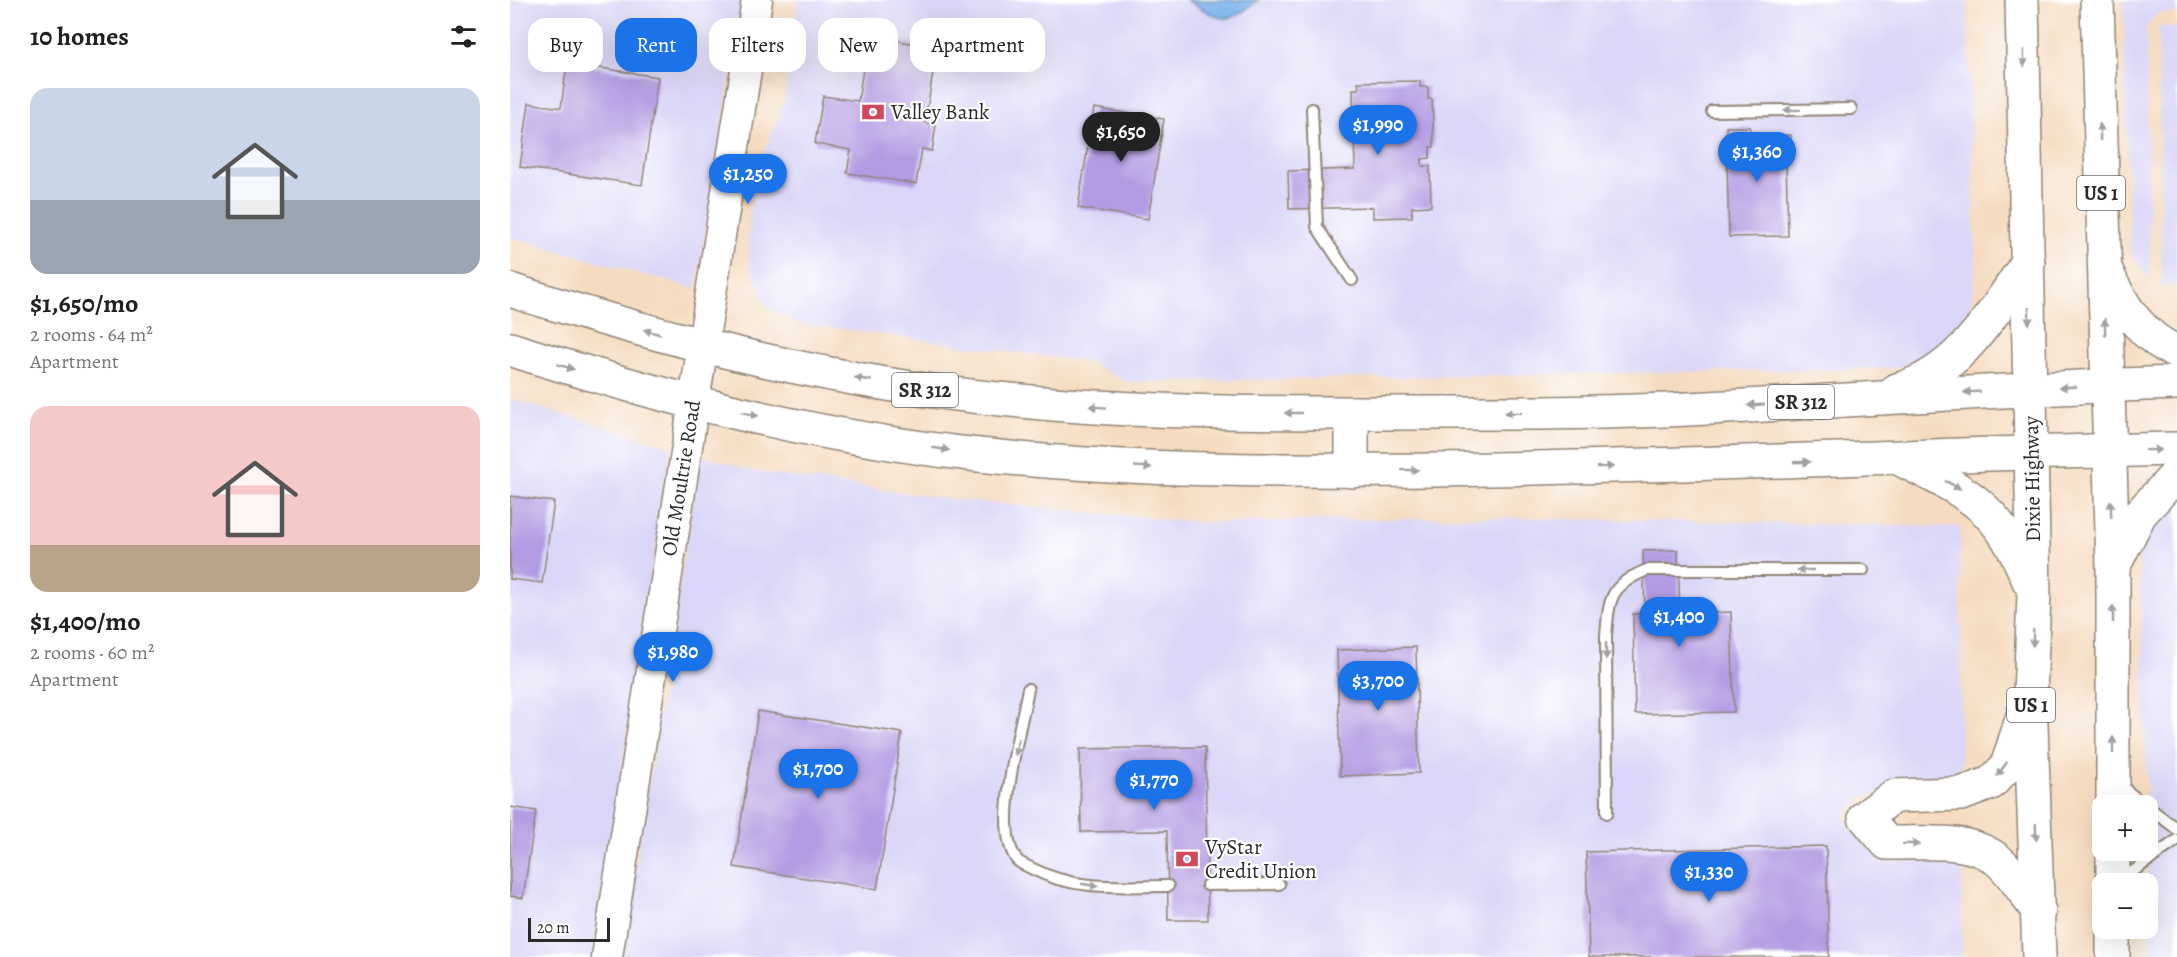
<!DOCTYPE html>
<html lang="en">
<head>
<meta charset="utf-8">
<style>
  body { margin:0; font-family:Alegreya,serif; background:#f6f6f6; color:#202124; height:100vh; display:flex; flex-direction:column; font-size:22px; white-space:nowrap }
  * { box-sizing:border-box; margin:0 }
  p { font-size:20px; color:#757577 }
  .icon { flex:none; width:33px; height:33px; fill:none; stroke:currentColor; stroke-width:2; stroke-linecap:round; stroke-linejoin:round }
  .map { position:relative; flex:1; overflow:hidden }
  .panel { display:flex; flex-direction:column; background:#fff; width:510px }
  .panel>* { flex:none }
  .banner { position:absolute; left:18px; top:18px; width:570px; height:54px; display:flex; gap:12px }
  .buttons { position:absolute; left:1582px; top:795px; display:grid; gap:12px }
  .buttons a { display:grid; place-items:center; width:66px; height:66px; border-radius:12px; background:#fff; box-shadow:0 6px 24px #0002; font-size:30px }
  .scale { position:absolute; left:18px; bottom:15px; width:82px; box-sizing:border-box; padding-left:6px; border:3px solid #2b2b2b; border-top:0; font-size:16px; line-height:21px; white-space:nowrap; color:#2b2b2b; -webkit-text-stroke:4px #fff; paint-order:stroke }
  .price { position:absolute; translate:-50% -51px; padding:0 14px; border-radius:21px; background:#1a73e8; color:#fff; font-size:20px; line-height:39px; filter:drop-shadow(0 2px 3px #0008) }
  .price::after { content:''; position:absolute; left:50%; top:36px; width:18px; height:14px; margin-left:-9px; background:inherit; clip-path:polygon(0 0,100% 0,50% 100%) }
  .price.active { background:#222; color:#fff }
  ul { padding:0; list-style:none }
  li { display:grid; align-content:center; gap:12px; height:318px; padding:0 30px }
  li span { display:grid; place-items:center; height:186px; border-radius:18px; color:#555 }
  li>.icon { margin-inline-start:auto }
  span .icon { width:108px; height:108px; fill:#fffc; stroke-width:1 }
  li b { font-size:26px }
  h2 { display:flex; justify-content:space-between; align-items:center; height:72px; padding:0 30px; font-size:26px }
  .tag { padding:0 21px; border-radius:18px; background:#fff; box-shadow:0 6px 24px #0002; font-size:21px; line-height:54px }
  .tag.active { background:#1a73e8; color:#fff }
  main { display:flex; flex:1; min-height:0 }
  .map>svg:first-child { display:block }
  .built { fill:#dad6f7 }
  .water { fill:#7bb3eb; stroke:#536f8b; stroke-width:1.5 }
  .building { fill:#b49be3 }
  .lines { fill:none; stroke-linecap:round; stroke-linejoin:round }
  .service-casing { stroke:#908476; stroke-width:14 }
  .secondary-casing { stroke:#908476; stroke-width:33 }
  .primary-casing { stroke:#908476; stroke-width:36 }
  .service { stroke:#fff; stroke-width:10 }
  .secondary { stroke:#fff; stroke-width:30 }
  .primary { stroke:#fff; stroke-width:33 }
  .oneway { fill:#a0a0a0 }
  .labels { text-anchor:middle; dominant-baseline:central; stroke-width:4.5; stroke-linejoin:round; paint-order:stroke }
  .shield { fill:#fff; stroke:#6b6b6b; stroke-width:1.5 }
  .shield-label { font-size:20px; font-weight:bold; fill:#2b2b2b }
  .poi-label { font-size:21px; fill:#2b2b2b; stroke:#fff; text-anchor:start }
  .street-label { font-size:21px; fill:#2b2b2b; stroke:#fff }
</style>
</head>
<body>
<main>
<section class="panel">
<h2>10 homes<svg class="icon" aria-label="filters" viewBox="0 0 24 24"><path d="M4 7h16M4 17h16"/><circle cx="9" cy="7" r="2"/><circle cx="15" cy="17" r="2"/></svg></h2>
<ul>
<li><span style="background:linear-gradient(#c9d6e8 60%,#9aa5b1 0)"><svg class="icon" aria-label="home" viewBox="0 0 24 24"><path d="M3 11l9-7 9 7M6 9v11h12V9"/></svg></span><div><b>$1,650/mo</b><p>2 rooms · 64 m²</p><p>Apartment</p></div></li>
<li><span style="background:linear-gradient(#f6c9c9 75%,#b9a48a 0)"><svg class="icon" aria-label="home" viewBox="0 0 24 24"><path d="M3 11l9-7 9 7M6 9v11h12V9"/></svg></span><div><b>$1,400/mo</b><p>2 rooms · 60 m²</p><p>Apartment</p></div></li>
</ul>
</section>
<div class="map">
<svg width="1667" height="957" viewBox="0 0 1667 957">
  <rect width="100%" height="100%" fill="#fff"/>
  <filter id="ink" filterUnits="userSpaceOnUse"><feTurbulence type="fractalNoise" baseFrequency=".0167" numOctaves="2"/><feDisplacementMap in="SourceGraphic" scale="12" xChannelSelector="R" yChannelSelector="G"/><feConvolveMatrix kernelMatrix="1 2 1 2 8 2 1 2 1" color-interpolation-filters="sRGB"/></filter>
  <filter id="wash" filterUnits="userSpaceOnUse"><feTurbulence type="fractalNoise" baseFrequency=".008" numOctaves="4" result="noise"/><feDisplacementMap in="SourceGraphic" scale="24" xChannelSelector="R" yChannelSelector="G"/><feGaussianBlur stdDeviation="1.35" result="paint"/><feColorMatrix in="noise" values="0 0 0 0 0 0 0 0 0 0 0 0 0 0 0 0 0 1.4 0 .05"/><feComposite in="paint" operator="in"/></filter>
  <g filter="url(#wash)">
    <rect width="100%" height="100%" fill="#f5dcc0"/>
    <g class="built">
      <path d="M0 0H232L186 289 0 237Z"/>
      <path d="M287 0H1457L1466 269 1461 303 1441 342 1427 355 1409 363 1382 368 617 382 578 362 287 323 257 307 239 263V213L251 159 275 99Z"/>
      <path d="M1613 0H1667V13H1648L1636 27 1640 281 1620 252Z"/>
      <path d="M1648 27H1667V285H1652Z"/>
      <path d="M0 399 161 447 83 957H0Z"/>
      <path d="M189 455 246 472 445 500 696 523 977 517 1450 527 1451 777 1419 780 1357 797 1354 795 1336 812 1335 817 1350 839 1352 837 1377 859 1452 861V957H112Z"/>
      <path d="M1667 494V957H1640L1638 806 1629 548 1641 523Z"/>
    </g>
    <path class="water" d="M677 0H748C715 28 712 20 677 0Z"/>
    <g id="blocks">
      <g class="building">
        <path d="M375 39 427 47 415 123 426 125 422 151 412 149 406 184 337 173 341 150 305 144 313 96 348 101 356 51 373 54Z"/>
        <path d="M57 63 148 77 132 185 10 167 19 103 51 108Z"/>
        <path d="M910 81V87H918V99H922L924 147H920V158L912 159V166H920L921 206 902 207V217L863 218V207L779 209 778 171 845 169 843 89H849L848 82Z"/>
        <path d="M584 108 654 119 638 219 568 208Z"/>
        <path d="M1216 127H1240V136L1281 135 1282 158 1276 159 1278 236 1219 237Z"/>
        <path d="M0 496 44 502 32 583 0 579Z"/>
        <path d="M1168 550 1170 614 1221 612 1224 712 1125 714 1123 614H1135L1133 551Z"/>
        <path d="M906 647 909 773 830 776 827 650Z"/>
        <path d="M248 711 392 733 367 889 224 867Z"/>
        <path d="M695 747 698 920H658L657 831 571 832 570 749Z"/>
        <path d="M0 807 26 811 13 898 0 896Z"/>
        <path d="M1316 846 1319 957H1079L1076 852Z"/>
      </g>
    </g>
  </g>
  <g filter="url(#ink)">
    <use href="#blocks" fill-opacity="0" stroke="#908476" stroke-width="1.5"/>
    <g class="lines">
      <g class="service-casing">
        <g id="service">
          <path d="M802 109 807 227 842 280"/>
          <path d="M1202 111 1341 109"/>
          <path d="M518 689C511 727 482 829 507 860 510 864 518 866 523 869 565 891 611 886 658 886"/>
          <path d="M1608 784 1636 806"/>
          <path d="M1638 807 1667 829"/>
          <path d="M1097 813 1096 636C1099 598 1100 585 1137 570H1353"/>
          <path d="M1608 882 1667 840"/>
          <path d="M697 885 769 884"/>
        </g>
      </g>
      <g class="secondary-casing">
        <path id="secondary" d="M97 957 247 0"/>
      </g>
      <g class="primary-casing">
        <g id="primary">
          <path d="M1512 0 1524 594 1520 696 1529 957"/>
          <path d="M1587 0 1603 567V806"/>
          <path d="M1596 270C1610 304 1631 337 1667 352"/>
          <path d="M0 290C166 343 337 386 511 401 632 413 752 413 874 413 975 413 1077 414 1178 409 1341 401 1504 388 1667 383"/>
          <path d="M0 349C152 398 310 438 469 455 620 471 772 471 924 470 1172 467 1419 454 1667 449"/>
          <path d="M1387 390C1450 373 1483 312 1518 262"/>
          <path d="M842 413V471"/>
          <path d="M1392 460C1462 495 1488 506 1519 581"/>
          <path d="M1605 563 1630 514 1667 474"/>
          <path d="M1514 713 1497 766 1481 783 1451 794 1384 796 1355 817 1377 843C1414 844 1459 836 1489 861 1504 874 1516 896 1529 912"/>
          <path d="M1603 850V884"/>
          <path d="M1603 957V928"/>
        </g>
      </g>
      <use href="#service" class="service"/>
      <use href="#secondary" class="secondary"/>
      <use href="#primary" class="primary"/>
    </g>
    <defs><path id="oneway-solid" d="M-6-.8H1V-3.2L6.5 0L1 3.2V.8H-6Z" transform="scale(1.5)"/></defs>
    <g class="oneway">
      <use href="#oneway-solid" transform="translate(1514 58) rotate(89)"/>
      <use href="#oneway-solid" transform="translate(1282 110) rotate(179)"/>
      <use href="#oneway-solid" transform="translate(1590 132) rotate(-91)"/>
      <use href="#oneway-solid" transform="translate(1519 316) rotate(89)"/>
      <use href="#oneway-solid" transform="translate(1595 327) rotate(-92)"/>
      <use href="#oneway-solid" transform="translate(142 332) rotate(-164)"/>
      <use href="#oneway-solid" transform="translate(56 367) rotate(17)"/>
      <use href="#oneway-solid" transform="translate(353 379) rotate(-170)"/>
      <use href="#oneway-solid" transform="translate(1558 387) rotate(178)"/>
      <use href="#oneway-solid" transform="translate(1462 392) rotate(177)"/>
      <use href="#oneway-solid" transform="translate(1246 405) rotate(176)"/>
      <use href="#oneway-solid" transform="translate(588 407) rotate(-176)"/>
      <use href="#oneway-solid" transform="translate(783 413) rotate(180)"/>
      <use href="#oneway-solid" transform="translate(1003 413) rotate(179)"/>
      <use href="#oneway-solid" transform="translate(240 414) rotate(12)"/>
      <use href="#oneway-solid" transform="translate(431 449) rotate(9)"/>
      <use href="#oneway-solid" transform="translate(1643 450) rotate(-1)"/>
      <use href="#oneway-solid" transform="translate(1292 462) rotate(-2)"/>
      <use href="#oneway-solid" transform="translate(633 467) rotate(3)"/>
      <use href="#oneway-solid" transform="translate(1095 467) rotate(-1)"/>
      <use href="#oneway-solid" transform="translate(900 470) rotate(-1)"/>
      <use href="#oneway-solid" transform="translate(1443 485) rotate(27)"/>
      <use href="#oneway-solid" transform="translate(1601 509) rotate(-92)"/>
      <use href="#oneway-solid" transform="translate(1295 570) rotate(180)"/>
      <use href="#oneway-solid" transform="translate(1603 614) rotate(-90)"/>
      <use href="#oneway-solid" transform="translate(1523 638) rotate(92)"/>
      <use href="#oneway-solid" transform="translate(1096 651) rotate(90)"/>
      <use href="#oneway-solid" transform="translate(1603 745) rotate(-90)"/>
      <use href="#oneway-solid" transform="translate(507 747) rotate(101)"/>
      <use href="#oneway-solid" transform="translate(1492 769) rotate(126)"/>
      <use href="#oneway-solid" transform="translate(1526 832) rotate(88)"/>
      <use href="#oneway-solid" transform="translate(1401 844) rotate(1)"/>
      <use href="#oneway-solid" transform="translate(580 885) rotate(8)"/>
    </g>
  </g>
  <defs>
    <g id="bank-bare" transform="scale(1.8)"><path d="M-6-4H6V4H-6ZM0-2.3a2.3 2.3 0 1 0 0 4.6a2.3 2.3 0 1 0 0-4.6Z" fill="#d1495b" stroke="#fff" stroke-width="2.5" paint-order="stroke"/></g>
  </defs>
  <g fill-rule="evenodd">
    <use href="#bank-bare" x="363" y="112"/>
    <use href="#bank-bare" x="677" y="859"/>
  </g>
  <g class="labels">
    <g class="shield">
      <rect x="1567" y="176" width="48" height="34" rx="4.5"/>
      <rect x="382" y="373" width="66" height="34" rx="4.5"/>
      <rect x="1258" y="385" width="66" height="34" rx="4.5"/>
      <rect x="1497" y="688" width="48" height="34" rx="4.5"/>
    </g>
    <g class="shield-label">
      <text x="1591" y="193">US 1</text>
      <text x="415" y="390">SR 312</text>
      <text x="1291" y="402">SR 312</text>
      <text x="1521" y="705">US 1</text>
    </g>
    <g class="poi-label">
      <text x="381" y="112">Valley Bank</text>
      <text x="695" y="847">VyStar<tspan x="695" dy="24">Credit Union</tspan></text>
    </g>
    <g class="street-label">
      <text transform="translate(171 478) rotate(-81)">Old Moultrie Road</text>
      <text transform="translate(1522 479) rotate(-91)">Dixie Highway</text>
    </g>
  </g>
</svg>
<div class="buttons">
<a>+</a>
<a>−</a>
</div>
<div class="scale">20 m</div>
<b class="price" style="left:868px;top:156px">$1,990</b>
<b class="price active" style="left:611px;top:163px">$1,650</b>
<b class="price" style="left:1247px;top:183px">$1,360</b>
<b class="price" style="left:238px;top:205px">$1,250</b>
<b class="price" style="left:1169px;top:648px">$1,400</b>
<b class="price" style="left:163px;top:683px">$1,980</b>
<b class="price" style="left:868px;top:712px">$3,700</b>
<b class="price" style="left:308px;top:800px">$1,700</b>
<b class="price" style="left:644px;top:811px">$1,770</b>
<b class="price" style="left:1199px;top:903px">$1,330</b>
<div class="banner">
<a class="tag">Buy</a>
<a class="tag active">Rent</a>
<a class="tag">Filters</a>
<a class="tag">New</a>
<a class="tag">Apartment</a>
</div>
</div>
</main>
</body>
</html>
